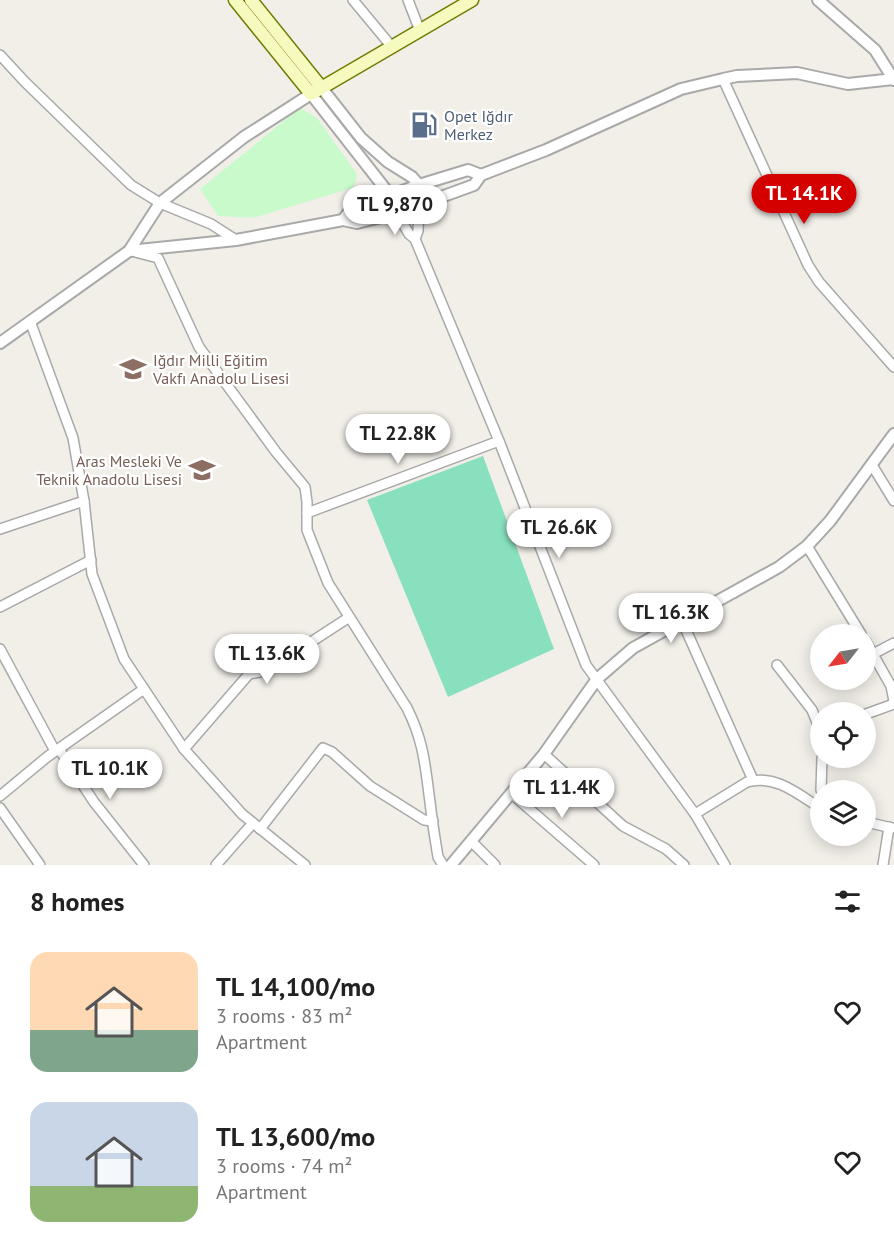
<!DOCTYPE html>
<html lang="en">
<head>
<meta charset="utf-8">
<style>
  body { margin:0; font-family:"PT Sans",sans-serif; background:#f2f2f2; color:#222; height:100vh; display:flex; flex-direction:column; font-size:22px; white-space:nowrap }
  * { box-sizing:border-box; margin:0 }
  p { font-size:20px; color:#767676 }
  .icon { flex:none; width:33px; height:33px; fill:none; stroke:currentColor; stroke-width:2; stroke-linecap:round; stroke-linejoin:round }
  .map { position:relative; height:865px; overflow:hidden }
  .details { display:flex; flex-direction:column; background:#fff; flex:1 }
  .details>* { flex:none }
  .needle { width:39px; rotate:239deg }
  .buttons { position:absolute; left:810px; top:624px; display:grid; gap:12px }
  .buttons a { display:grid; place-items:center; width:66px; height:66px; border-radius:50%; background:#fff; box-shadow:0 3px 15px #0003; font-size:30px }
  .price { position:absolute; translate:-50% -51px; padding:0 14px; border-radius:21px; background:#fff; color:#222; font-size:20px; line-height:39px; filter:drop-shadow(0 2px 3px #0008) }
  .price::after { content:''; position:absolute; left:50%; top:36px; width:18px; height:14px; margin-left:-9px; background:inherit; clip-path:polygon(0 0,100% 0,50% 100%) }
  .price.current { background:#d40000; color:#fff }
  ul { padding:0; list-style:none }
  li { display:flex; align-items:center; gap:18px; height:150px; padding:0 30px }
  li span { display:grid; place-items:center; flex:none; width:168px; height:120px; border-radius:18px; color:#555 }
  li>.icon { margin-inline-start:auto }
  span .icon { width:72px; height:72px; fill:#fffc; stroke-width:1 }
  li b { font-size:26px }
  h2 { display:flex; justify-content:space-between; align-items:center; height:72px; padding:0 30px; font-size:26px }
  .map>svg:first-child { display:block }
  .park { fill:#c8facc }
  .pitch { fill:#88e0be }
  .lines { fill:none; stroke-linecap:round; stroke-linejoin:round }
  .minor-casing { stroke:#a9a9a9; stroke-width:12 }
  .tertiary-casing { stroke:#a9a9a9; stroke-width:14 }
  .secondary-casing { stroke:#707d05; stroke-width:15 }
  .minor { stroke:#fff; stroke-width:9 }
  .tertiary { stroke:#fff; stroke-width:10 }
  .secondary { stroke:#f7fabf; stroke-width:12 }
  .labels { text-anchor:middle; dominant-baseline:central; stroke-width:4.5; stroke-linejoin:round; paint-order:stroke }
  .service-label { font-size:16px; fill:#4e5e75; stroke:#fff; text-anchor:start }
  .education-label { font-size:16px; fill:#785e54; stroke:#fff; text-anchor:start }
</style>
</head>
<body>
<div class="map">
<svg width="894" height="865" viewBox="0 0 894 865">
  <rect width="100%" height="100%" fill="#f2efe9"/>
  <path class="park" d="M300 108 317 118 357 174 356 181 352 188 253 218 218 216 200 189Z"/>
  <path class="pitch" d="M483 456 554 649 448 697 367 500Z"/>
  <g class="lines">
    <g class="minor-casing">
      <g id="minor">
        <path d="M353 0 392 47"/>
        <path d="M408 0 420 31"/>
        <path d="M0 55 25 82 131 185 160 203 211 224 236 240"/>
        <path d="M723 79 808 265 819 282 894 367"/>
        <path d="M397 213 409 234 415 239 499 441 586 665 695 814 725 865"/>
        <path d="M415 239 418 231 419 206"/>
        <path d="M135 252 158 258 199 347 276 452 305 487 307 502V530L328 583 407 708C424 742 425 765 430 802 432 820 435 839 438 857L443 865"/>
        <path d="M30 321 73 438 84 501 92 574 124 659 184 749 242 814 305 865"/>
        <path d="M872 465 894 501"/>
        <path d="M307 513 499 441"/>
        <path d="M0 529 84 501"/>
        <path d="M807 546 861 634"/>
        <path d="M0 607 91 560"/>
        <path d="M682 621 753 780"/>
        <path d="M866 642 891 686 894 701"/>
        <path d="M0 649 55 751"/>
        <path d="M873 654 894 643"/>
        <path d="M777 665 812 710 818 725 820 744"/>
        <path d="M866 714 894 704"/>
        <path d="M59 749 94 802 144 865"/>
        <path d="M184 749 249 674 265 671 271 668 348 618"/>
        <path d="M544 754 623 826 666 849 684 865"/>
        <path d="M821 790 822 758"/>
        <path d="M512 794 594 865"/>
        <path d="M0 796 47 757 144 689"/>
        <path d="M0 808 40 865"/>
        <path d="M695 814 747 782C775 774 798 794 820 808"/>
        <path d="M866 822 892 828"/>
        <path d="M260 829 323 748 332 752 370 786 424 820 433 821"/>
        <path d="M472 842 495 865"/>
        <path d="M216 865 253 823"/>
        <path d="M883 865 889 827"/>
      </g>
    </g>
    <g class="tertiary-casing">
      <g id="tertiary">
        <path d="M818 0 875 50 894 80"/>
        <path d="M321 87 361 138 388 162 412 177 419 185V206"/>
        <path d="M343 220 351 209 419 185 468 170 481 175"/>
        <path d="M129 251 160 203 244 137 311 94 390 195 397 213"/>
        <path d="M0 343 129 251 236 240 343 220 357 223 397 213 474 185 481 175 546 150 681 89 723 79 737 76 797 73 848 84 894 79"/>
        <path d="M451 865 544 754 597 679 633 648 779 567 807 546 830 521 894 434"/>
      </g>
    </g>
    <g class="secondary-casing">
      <g id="secondary">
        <path d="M235 0 311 94 472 0"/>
        <path d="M251 0 321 87"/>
      </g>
    </g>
    <use href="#minor" class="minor"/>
    <use href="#tertiary" class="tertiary"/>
    <use href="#secondary" class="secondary"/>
  </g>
  <defs>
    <g id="fuel-bare" transform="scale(2.07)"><path d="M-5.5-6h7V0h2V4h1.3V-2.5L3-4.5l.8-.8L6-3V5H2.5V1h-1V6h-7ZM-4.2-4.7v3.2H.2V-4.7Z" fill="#5c6f8a" stroke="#fff" stroke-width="2.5" paint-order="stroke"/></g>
    <g id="school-bare" transform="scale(2.07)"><path d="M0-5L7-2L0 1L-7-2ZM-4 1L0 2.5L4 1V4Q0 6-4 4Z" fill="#8d6e63" stroke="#fff" stroke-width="2.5" paint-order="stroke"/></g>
  </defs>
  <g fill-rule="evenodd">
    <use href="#fuel-bare" x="424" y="125"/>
    <use href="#school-bare" x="133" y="369"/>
    <use href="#school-bare" x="202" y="470"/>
  </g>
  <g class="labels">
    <g class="service-label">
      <text x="444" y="116">Opet Iğdır<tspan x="444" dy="18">Merkez</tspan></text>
    </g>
    <g class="education-label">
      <text x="153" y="360">Iğdır Milli Eğitim<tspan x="153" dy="18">Vakfı Anadolu Lisesi</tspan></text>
      <text x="182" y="461" text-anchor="end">Aras Mesleki Ve<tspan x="182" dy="18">Teknik Anadolu Lisesi</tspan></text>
    </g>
  </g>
</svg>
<div class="buttons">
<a><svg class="needle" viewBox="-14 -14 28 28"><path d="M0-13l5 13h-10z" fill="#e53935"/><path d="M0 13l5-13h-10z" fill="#767676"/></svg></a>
<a><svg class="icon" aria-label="locate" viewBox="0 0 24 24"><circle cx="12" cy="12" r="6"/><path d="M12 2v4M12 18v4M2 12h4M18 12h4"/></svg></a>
<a><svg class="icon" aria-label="layers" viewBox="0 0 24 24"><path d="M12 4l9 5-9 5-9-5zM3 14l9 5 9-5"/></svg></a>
</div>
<b class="price current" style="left:804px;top:225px">TL 14.1K</b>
<b class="price" style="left:395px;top:236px">TL 9,870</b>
<b class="price" style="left:398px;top:465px">TL 22.8K</b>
<b class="price" style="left:559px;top:559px">TL 26.6K</b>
<b class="price" style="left:671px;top:644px">TL 16.3K</b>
<b class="price" style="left:267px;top:685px">TL 13.6K</b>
<b class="price" style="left:110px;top:800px">TL 10.1K</b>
<b class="price" style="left:562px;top:819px">TL 11.4K</b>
</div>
<section class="details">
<h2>8 homes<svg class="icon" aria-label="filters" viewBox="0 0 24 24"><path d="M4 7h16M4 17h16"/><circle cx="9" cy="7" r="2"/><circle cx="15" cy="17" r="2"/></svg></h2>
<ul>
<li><span style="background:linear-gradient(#ffd9b3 65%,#7fa58c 0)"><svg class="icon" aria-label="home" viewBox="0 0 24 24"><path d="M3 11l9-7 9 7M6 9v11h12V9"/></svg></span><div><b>TL 14,100/mo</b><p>3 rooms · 83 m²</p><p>Apartment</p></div><svg class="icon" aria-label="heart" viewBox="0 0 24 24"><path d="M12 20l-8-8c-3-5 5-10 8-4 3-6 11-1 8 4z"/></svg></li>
<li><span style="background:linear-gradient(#c9d6e8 70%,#8fb573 0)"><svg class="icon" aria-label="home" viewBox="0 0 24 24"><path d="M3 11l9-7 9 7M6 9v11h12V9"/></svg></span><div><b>TL 13,600/mo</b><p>3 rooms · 74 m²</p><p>Apartment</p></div><svg class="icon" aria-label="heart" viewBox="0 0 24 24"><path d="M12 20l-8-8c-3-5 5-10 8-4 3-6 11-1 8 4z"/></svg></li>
</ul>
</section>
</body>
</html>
